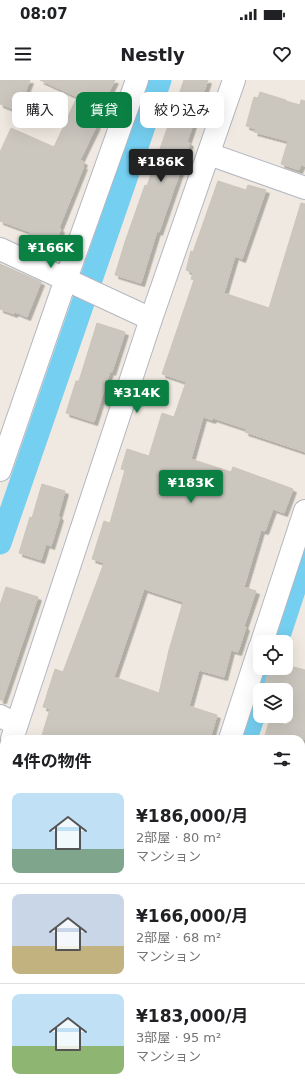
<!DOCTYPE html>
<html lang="ja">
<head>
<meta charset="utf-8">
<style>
  body { margin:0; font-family:"DejaVu Sans","Noto Sans JP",sans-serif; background:#f2f2f2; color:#202124; height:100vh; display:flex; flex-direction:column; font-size:15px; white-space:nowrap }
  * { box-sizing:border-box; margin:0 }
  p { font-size:13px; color:#757577 }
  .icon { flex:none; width:22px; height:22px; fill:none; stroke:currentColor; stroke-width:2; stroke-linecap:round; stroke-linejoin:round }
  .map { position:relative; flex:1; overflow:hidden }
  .panel { position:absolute; left:0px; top:655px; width:305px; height:356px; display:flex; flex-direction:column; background:#fff; border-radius:12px 12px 0 0; box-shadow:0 4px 16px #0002 }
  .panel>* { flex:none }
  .banner { position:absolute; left:12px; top:12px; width:281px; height:36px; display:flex; gap:8px }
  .fabs { position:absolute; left:253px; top:555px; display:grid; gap:8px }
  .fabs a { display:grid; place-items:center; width:40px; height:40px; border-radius:8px; background:#fff; box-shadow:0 4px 16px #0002; font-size:20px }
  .price { position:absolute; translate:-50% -34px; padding:0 9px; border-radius:4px; background:#0b8043; color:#fff; font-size:13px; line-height:26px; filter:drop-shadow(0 1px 2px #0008) }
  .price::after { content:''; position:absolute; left:50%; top:24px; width:12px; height:9px; margin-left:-6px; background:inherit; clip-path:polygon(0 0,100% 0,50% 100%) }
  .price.selected { background:#222; color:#fff }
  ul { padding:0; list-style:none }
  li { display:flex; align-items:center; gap:12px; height:100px; padding:0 12px }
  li+li { border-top:1px solid #e0e0e0 }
  li span { display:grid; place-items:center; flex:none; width:112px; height:80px; border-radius:8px; color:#555 }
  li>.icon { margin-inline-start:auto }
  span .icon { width:48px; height:48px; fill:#fffc; stroke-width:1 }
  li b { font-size:17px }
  h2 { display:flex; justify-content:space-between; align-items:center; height:48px; padding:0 12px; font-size:17px }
  .chip { padding:0 14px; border-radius:8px; background:#fff; box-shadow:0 4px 16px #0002; font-size:14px; line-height:36px }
  .chip.selected { background:#0b8043; color:#fff }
  .status { display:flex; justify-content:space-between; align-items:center; height:28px; padding:0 20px; background:#fff; direction:ltr }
  .status svg { height:11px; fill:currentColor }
  header { display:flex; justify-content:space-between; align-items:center; height:52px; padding:0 12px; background:#fff; font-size:18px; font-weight:800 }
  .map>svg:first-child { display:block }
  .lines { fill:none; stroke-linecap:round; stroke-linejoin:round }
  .canal { stroke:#75cff0; stroke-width:23 }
  .building { fill:#cbc7bf; stroke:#cbc5ba; fill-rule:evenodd; filter:url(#shadow) }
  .minor-casing { stroke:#b4b7c1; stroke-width:24 }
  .tertiary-casing { stroke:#b4b7c1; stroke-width:24 }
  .minor { stroke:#fff; stroke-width:22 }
  .tertiary { stroke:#fff; stroke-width:22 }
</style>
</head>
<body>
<div class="status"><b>08:07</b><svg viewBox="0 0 49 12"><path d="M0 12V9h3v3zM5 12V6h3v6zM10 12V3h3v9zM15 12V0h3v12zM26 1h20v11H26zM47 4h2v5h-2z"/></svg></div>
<header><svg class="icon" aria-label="menu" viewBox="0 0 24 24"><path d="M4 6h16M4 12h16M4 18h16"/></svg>Nestly<svg class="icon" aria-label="heart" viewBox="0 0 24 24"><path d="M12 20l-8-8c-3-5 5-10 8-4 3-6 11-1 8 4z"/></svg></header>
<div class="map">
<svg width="305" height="1011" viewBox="0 0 305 1011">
  <defs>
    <filter id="shadow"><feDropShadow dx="3.5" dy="3.5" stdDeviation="0" flood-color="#0004"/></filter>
  </defs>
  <rect width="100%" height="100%" fill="#efe9e1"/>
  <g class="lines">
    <g class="canal">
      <path d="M0 463 160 0"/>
      <path d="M277 562 305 477"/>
      <path d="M262 610 269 588"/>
      <path d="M246 659 260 616"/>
      <path d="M301 839 305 840"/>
      <path d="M129 1011 130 1007"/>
    </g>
  </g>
  <g class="building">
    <path d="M0 0H30L18 31 0 24Z"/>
    <path d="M40 0H115L99 32 101 33 95 44 97 45 80 80 84 82 82 86H84L59 148 61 149 54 165 56 166 50 179 23 166 30 152 0 141V72L11 48 54 67 77 17Z"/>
    <path d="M184 0H208L187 62 190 63 159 152 157 151 141 203 115 195 125 162 145 105 147 106Z"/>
    <path d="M260 12 286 20V21L300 25 301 20 305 21V86L301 85 299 90 281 84 288 61 254 52 256 49 246 46 254 17 258 18Z"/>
    <path d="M218 101 246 110 248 105 266 110 242 179 235 176 224 213 269 228 301 123 305 124V372L245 352 246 349 213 338 212 340 203 337 191 379 231 392 233 387 293 409 284 433 273 429 265 451 261 450 244 507 256 511 244 546 246 547 238 572 231 570 224 597 199 590 189 626 217 635 210 659H41L50 629 43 627 55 589 63 592 104 483 92 479 104 441 110 443 125 390 121 389 127 369 149 376 162 333 174 337 186 302 162 294 194 200 191 199 193 193 186 190 191 171 193 172ZM144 509 183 522 169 570 159 613 114 597Z"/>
    <path d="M0 184 41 202 27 237 15 232 14 234 0 229Z"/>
    <path d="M97 243 125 252 112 292 110 291 94 342 66 333 76 301H79Z"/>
    <path d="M42 404 65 411 58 436 60 437 51 466 46 464 41 480 19 473 30 437 32 438Z"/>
    <path d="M6 507 38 517 3 620H0V525Z"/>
    <path d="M286 585 305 590V659H264L270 639 287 645 286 608 265 602 270 588H286Z"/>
  </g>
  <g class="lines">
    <g class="minor-casing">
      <g id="minor">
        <path d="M209 74 305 108"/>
        <path d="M0 169 151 239"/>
        <path d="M0 390 66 199 137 0"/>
        <path d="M0 636 16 644"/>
        <path d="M0 713 4 714"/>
        <path d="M301 815 305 817"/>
      </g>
    </g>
    <g class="tertiary-casing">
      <g id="tertiary">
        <path d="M262 562 305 431"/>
        <path d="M12 659 151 239 234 0"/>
        <path d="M230 659 260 567"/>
        <path d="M0 696 4 684"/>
        <path d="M112 1011 113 1007"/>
      </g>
    </g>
    <use href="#minor" class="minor"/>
    <use href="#tertiary" class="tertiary"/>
  </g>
</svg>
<div class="fabs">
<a><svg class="icon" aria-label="locate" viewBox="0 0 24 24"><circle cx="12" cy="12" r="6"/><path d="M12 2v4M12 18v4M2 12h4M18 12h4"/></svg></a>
<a><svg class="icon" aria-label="layers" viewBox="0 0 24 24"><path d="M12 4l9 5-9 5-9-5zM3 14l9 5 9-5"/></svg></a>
</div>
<b class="price selected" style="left:161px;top:103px">¥186K</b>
<b class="price" style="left:51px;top:189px">¥166K</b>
<b class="price" style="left:137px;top:334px">¥314K</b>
<b class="price" style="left:191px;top:424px">¥183K</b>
<div class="banner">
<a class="chip">購入</a>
<a class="chip selected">賃貸</a>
<a class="chip">絞り込み</a>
</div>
<section class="panel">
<h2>4件の物件<svg class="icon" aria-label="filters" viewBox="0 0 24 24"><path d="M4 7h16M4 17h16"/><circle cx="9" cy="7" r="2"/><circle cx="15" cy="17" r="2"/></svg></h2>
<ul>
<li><span style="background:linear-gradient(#bfe0f5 70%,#7fa58c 0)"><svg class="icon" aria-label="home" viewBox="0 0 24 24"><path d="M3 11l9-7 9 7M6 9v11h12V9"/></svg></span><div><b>¥186,000/月</b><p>2部屋 · 80 m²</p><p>マンション</p></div></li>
<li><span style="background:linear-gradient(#c9d6e8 65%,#c2b280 0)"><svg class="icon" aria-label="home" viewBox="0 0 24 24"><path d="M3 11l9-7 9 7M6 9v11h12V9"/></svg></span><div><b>¥166,000/月</b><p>2部屋 · 68 m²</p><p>マンション</p></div></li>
<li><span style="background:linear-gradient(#bfe0f5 65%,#8fb573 0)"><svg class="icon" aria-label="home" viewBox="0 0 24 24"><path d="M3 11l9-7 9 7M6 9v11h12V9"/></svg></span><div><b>¥183,000/月</b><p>3部屋 · 95 m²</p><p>マンション</p></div></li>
</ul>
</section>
</div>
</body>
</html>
